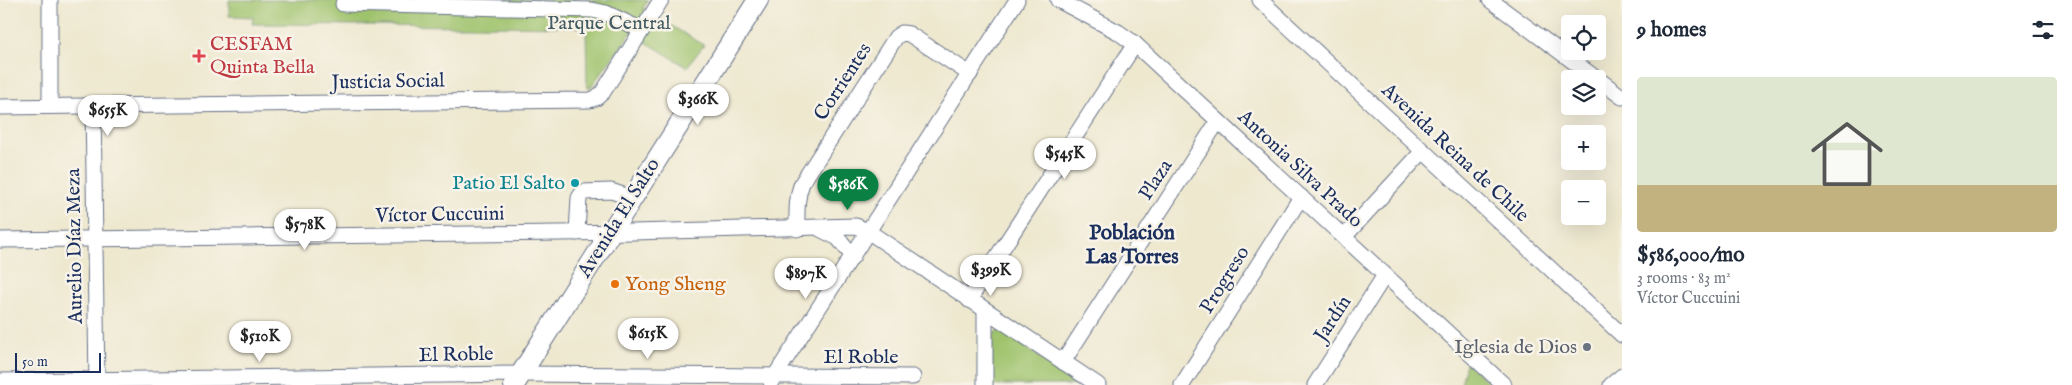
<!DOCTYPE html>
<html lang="en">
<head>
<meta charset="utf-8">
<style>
  body { margin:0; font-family:"IM FELL English",serif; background:#f2f2f3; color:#1f2937; height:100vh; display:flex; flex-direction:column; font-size:19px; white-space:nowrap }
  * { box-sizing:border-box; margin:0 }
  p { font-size:16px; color:#747a83 }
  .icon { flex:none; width:28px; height:28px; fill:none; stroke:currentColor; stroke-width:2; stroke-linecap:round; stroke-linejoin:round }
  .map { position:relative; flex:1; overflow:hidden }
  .drawer { display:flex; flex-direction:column; background:#fff; width:450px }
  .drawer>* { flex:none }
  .buttons { position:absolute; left:1561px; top:15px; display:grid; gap:10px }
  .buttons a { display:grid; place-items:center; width:45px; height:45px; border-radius:5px; background:#fff; box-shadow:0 5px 20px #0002; font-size:25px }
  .scale { position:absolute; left:15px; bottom:12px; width:86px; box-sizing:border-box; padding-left:5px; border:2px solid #1b2f5e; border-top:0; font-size:14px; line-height:18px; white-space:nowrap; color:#1b2f5e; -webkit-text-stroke:4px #f7f3e8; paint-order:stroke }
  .price { position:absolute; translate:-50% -42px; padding:0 11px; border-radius:18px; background:#fff; color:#222; font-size:16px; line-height:32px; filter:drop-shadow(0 1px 2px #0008) }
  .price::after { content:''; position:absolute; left:50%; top:30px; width:15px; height:11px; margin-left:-8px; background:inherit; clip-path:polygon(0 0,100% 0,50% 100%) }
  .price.active { background:#0b8043; color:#fff }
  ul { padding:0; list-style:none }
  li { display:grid; align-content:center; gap:10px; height:265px; padding:0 15px }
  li+li { border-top:1px solid #e0e1e3 }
  li span { display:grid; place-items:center; height:155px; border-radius:5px; color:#555 }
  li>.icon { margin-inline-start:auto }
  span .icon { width:90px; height:90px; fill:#fffc; stroke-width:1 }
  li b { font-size:21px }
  h2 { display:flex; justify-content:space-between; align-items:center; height:60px; padding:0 15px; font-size:21px }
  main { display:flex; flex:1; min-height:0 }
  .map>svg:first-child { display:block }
  .green { fill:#9fc36c; stroke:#5d7965 }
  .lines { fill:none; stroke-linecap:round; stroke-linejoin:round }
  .minor-casing { stroke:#657086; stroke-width:17 }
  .major-casing { stroke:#657086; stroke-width:22 }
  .minor { stroke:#fff; stroke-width:15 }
  .major { stroke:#fff; stroke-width:20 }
  .health-dot { fill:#e0444e; stroke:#f7f3e8; stroke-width:2 }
  .culture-dot { fill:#0f9aa8; stroke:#f7f3e8; stroke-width:2 }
  .food-dot { fill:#e8710a; stroke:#f7f3e8; stroke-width:2 }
  .worship-dot { fill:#6b7280; stroke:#f7f3e8; stroke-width:2 }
  .labels { text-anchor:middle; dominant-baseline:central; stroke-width:5; stroke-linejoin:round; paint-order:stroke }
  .park-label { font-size:20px; fill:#435b62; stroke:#f7f3e8 }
  .health-label { font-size:20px; fill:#be3a42; stroke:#f7f3e8; text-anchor:start }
  .street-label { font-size:20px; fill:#1b2f5e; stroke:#f7f3e8 }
  .culture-label { font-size:20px; fill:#0d838f; stroke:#f7f3e8; text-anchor:end }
  .food-label { font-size:20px; fill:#c56008; stroke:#f7f3e8; text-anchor:start }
  .worship-label { font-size:20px; fill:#5b616d; stroke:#f7f3e8; text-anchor:end }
  .neighbourhood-label { font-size:21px; font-weight:bold; fill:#1b2f5e; stroke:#f7f3e8 }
</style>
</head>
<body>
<main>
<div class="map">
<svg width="1622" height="385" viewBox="0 0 1622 385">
  <rect width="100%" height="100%" fill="#f7f3e8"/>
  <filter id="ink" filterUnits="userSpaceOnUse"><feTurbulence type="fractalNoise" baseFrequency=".02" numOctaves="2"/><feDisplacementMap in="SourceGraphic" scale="10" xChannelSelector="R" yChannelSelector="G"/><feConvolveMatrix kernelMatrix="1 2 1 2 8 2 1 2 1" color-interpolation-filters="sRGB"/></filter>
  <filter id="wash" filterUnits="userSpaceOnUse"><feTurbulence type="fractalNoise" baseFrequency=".0096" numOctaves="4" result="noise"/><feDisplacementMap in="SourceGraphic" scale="20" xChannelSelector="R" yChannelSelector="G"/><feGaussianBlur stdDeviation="1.12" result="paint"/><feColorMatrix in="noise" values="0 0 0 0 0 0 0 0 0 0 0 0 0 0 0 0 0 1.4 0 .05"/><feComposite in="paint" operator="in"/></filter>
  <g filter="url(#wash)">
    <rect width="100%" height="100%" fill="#eee8cf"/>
    <g class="green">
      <path d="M229 0H648L643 9 704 45 687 67 631 33 590 88 587 87 586 27 252 24 253 17 229 16Z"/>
      <path d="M998 331 1004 332 1078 385H995L992 383V335Z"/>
      <path d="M1466 363 1492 385H1461Z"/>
    </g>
  </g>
  <g filter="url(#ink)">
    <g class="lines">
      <g class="minor-casing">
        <g id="minor">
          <path d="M1058 0 1118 32 1135 44 1504 385"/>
          <path d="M1260 0 1622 335"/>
          <path d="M1490 0 1597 79"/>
          <path d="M343 4 592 10 606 13 642 30"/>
          <path d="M1598 79 1622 97"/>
          <path d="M93 105 97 385"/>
          <path d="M50 106V0"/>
          <path d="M0 107 590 100 596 98 603 92 661 0"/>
          <path d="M797 229C797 213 796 198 802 183L896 37 902 33 909 34 970 74"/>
          <path d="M820 229 838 238 853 256"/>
          <path d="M577 233 579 198 583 192 611 191 632 198"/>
          <path d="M1344 237 1423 151"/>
          <path d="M0 240 633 232 856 226 869 232 1098 385"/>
          <path d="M969 300 1135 44"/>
          <path d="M1063 362 1218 121"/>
          <path d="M0 381 521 374 913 377"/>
          <path d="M771 382 1017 0"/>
          <path d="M985 385V311"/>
          <path d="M1182 385 1301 197"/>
          <path d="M1315 385 1385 275"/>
          <path d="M1611 385 1622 376"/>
        </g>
      </g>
      <g class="major-casing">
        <path id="major" d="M514 385 758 0"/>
      </g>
      <use href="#minor" class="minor"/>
      <use href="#major" class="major"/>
    </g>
  </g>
  <path class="health-dot" d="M196.5 48.5h5v5h5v5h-5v5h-5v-5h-5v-5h5z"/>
  <circle class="culture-dot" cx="575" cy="183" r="5"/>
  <circle class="food-dot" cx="615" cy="284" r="5"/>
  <circle class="worship-dot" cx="1587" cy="347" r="5"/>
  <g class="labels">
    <g class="park-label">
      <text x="609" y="23">Parque Central</text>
    </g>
    <g class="health-label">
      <text x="210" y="44">CESFAM<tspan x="210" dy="23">Quinta Bella</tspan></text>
    </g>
    <g class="street-label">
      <text transform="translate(388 82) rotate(-1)">Justicia Social</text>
      <text transform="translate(843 82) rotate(-57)">Corrientes</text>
      <text transform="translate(1455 153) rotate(43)">Avenida Reina de Chile</text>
      <text transform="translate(1300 169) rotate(43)">Antonia Silva Prado</text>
      <text transform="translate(1156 180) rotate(-57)">Plaza</text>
      <text transform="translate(440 215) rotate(-1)">Víctor Cuccuini</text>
      <text transform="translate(619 218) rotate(-58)">Avenida El Salto</text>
      <text transform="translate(75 246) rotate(-91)">Aurelio Díaz Meza</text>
      <text transform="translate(1225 280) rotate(-58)">Progreso</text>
      <text transform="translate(1333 319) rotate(-57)">Jardín</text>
      <text transform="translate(456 355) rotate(-1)">El Roble</text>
      <text x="861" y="357">El Roble</text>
    </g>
    <g class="culture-label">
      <text x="565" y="183">Patio El Salto</text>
    </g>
    <g class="food-label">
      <text x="625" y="284">Yong Sheng</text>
    </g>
    <g class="worship-label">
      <text x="1577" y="347">Iglesia de Dios</text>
    </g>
    <g class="neighbourhood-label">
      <text x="1132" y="233">Población<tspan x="1132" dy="24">Las Torres</tspan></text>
    </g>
  </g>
</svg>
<div class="buttons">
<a><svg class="icon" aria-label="locate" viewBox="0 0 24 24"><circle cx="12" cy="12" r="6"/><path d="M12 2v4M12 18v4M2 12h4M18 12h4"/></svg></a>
<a><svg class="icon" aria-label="layers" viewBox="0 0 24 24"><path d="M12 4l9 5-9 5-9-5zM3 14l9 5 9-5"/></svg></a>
<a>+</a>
<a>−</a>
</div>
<div class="scale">50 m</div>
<b class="price" style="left:698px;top:126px">$366K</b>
<b class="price" style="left:108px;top:137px">$655K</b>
<b class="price" style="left:1065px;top:180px">$545K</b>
<b class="price active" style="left:848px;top:211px">$586K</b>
<b class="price" style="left:305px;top:251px">$578K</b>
<b class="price" style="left:991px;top:297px">$399K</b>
<b class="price" style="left:806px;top:300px">$897K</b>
<b class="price" style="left:648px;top:360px">$615K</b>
<b class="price" style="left:260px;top:363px">$510K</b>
</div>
<section class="drawer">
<h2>9 homes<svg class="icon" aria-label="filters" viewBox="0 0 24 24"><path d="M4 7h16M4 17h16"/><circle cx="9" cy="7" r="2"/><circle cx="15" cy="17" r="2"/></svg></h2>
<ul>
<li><span style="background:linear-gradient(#dfe7d0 70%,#c2b280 0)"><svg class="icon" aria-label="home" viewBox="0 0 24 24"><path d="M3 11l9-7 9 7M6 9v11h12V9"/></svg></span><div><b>$586,000/mo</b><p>3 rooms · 83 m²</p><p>Víctor Cuccuini</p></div></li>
</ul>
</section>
</main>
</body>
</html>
